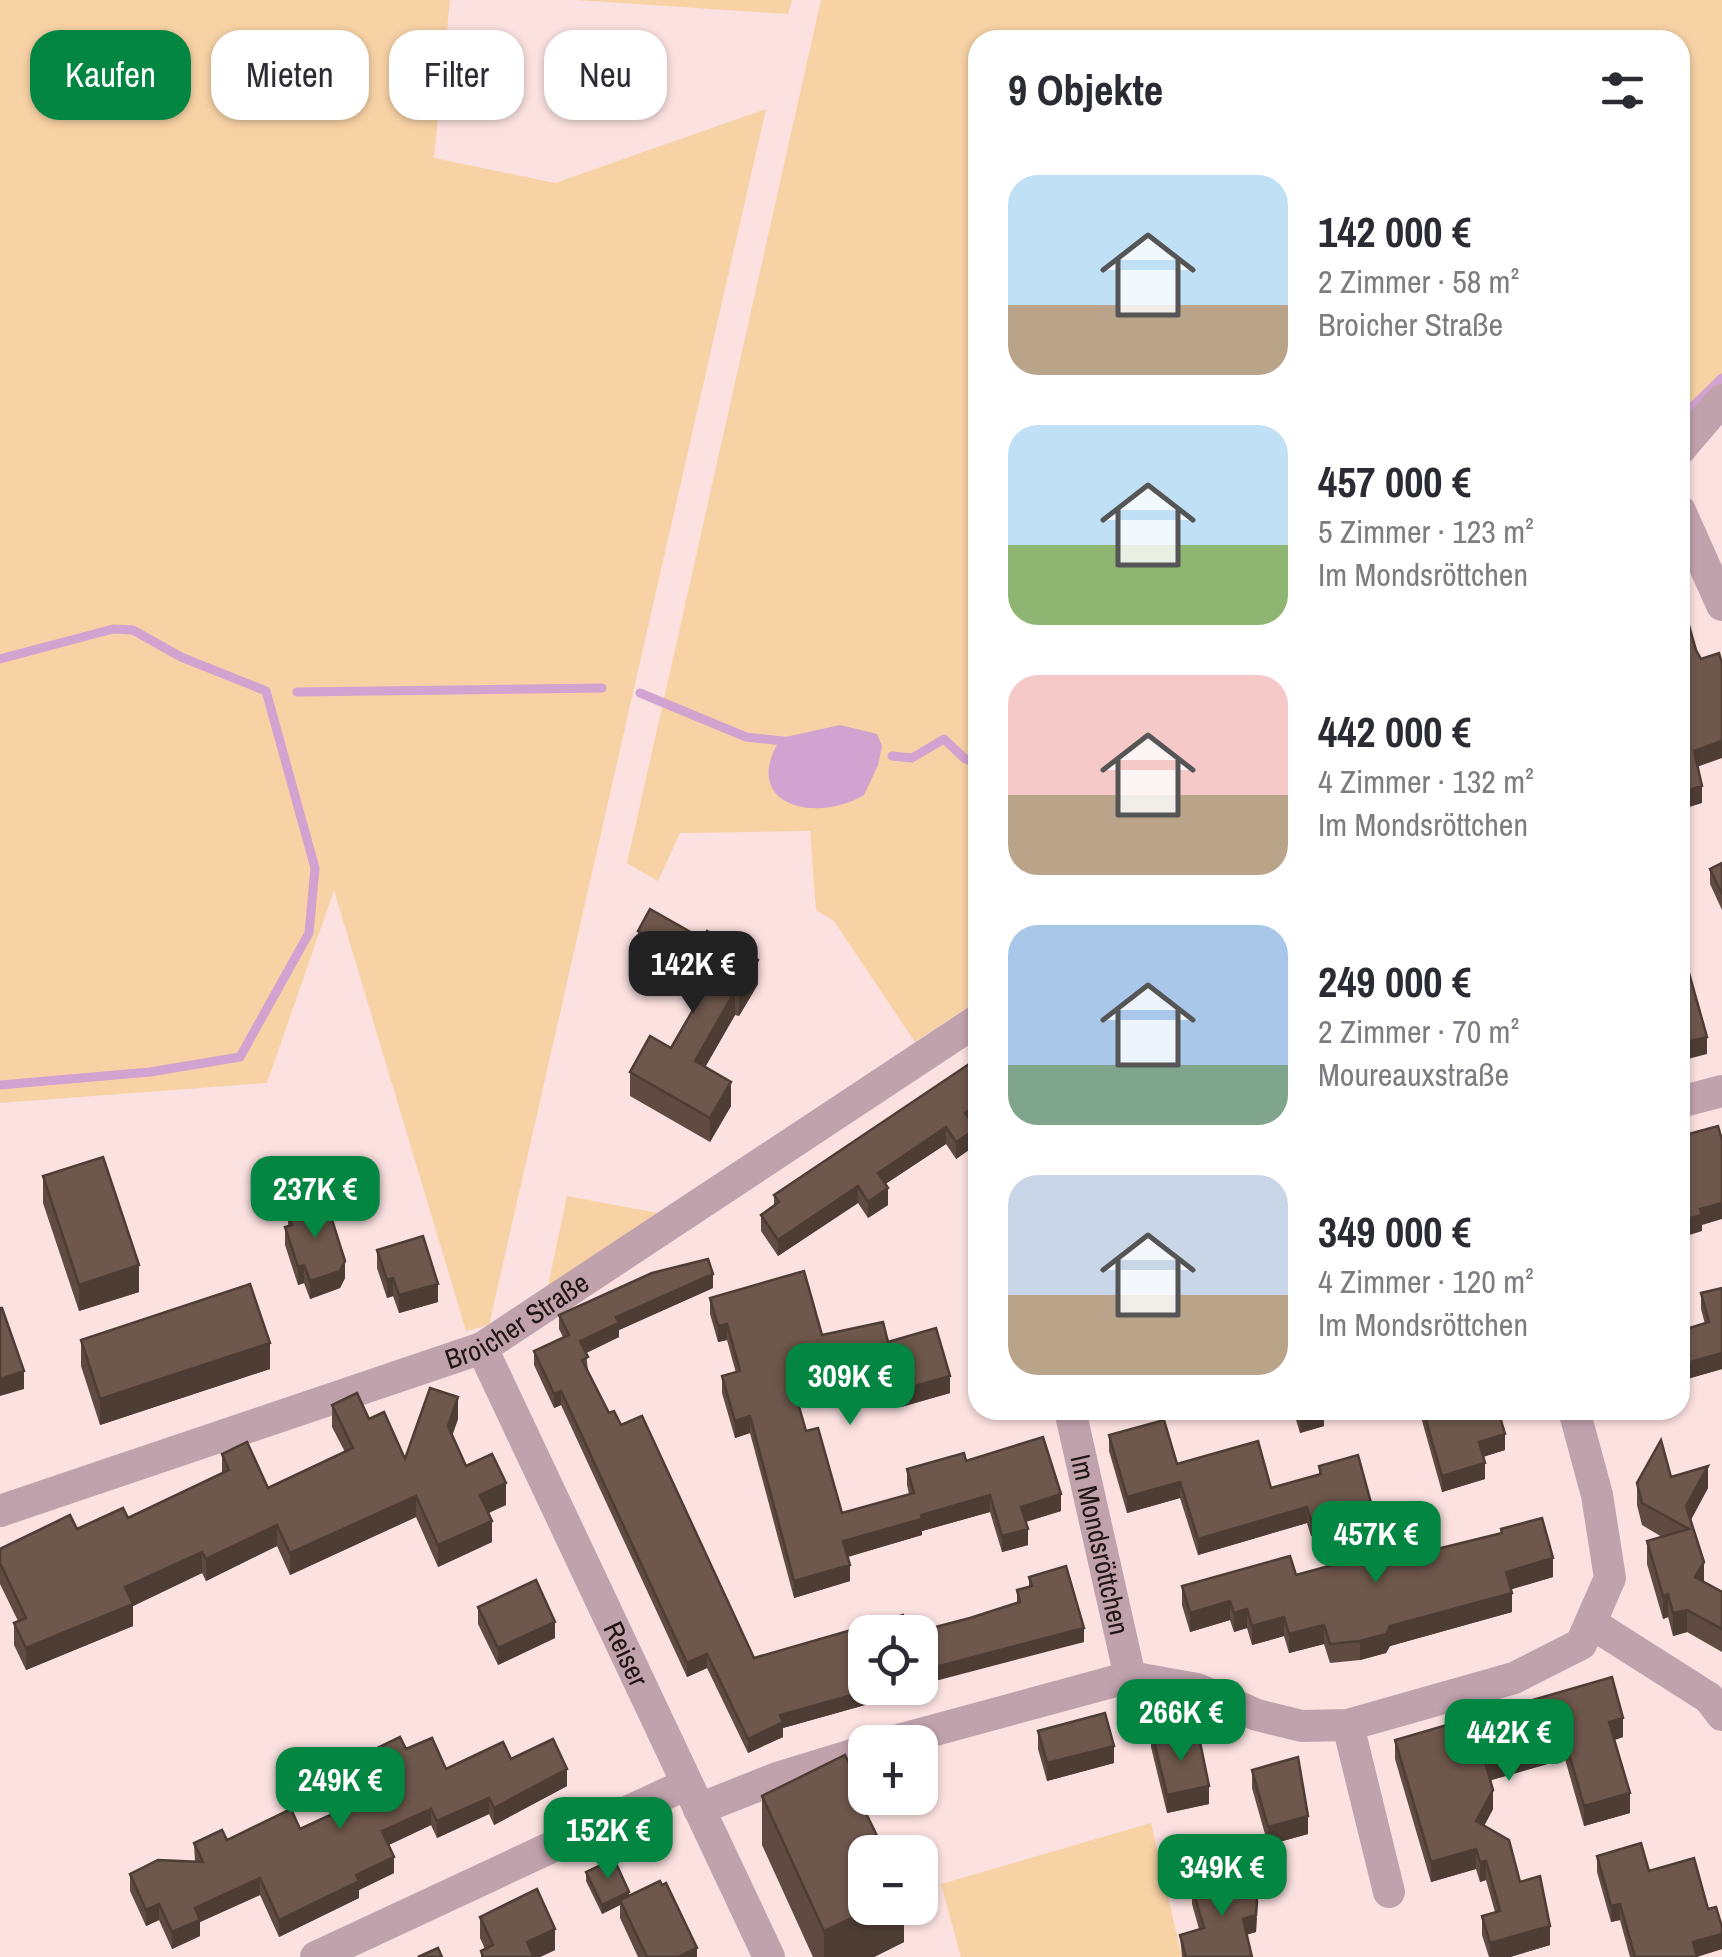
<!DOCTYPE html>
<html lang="de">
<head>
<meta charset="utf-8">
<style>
  body { margin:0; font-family:"Archivo Narrow",sans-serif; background:#f7f7f7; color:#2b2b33; height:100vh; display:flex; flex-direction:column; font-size:38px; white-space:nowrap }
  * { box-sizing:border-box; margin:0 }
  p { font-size:32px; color:#7c7c81 }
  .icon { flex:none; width:55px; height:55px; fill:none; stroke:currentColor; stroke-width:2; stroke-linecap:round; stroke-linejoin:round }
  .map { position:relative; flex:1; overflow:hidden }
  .drawer { position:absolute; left:968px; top:30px; width:722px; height:1390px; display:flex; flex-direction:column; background:#fff; border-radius:30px; box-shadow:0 2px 8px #0004 }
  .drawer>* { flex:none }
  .top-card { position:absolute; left:30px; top:30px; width:788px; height:90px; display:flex; gap:20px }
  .fabs { position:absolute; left:848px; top:1615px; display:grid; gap:20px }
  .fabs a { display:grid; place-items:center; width:90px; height:90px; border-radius:20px; background:#fff; box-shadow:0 2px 8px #0004; font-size:50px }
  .price { position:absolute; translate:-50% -85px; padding:0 22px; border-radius:20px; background:#038641; color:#fff; font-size:32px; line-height:65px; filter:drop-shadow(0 2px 5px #0008) }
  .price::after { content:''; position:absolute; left:50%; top:60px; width:30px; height:22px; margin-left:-15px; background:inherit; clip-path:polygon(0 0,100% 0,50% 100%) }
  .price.current { background:#222; color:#fff }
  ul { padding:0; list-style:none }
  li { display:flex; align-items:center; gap:30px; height:250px; padding:0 40px }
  li span { display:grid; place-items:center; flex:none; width:280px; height:200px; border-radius:30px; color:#555 }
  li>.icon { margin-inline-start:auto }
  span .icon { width:120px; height:120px; fill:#fffc; stroke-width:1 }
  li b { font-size:42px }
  h2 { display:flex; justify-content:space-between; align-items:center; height:120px; padding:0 40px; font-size:42px }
  .tag { padding:0 35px; border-radius:30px; background:#fff; box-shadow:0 2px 8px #0004; font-size:35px; line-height:90px }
  .tag.current { background:#038641; color:#fff }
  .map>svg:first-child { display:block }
  .green { fill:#f7d2a5 }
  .water { fill:#d2a2d1 }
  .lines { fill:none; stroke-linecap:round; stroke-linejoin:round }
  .stream { stroke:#d2a2d1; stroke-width:9 }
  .minor { stroke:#c0a2ad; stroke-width:32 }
  .wall { fill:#5f4b41 }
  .shaded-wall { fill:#4d3d35 }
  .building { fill:#6e574c; stroke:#4d3d35; stroke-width:2.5 }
  .labels { text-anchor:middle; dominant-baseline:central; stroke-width:10; stroke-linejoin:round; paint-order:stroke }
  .street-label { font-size:28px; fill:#211616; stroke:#fff }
</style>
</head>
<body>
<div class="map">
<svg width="1722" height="1957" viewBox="0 0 1722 1957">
  <rect width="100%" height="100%" fill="#fbe1e0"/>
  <g class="green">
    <path d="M0 0H450L434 158 555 183 766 109 489 1325 466 1331 334 890 267 1083 0 1103Z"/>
    <path d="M577 0H792L788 14Z"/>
    <path d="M821 0H1722V378L1680 419V40H978L977 1001 915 1042 834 921 816 910 810 831 680 833 658 881 627 863Z"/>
    <path d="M567 1196 658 1213 548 1286Z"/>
    <path d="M1151 1823 1182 1957H961L941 1884Z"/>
  </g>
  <path class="water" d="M840 725 877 734 882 746 878 765 864 795C816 824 738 805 781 738Z"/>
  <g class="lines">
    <g class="stream">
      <path d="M1680 419 1722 378"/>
      <path d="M0 659 113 629 133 630 181 657 266 691 315 868 309 933 240 1057 150 1072 0 1085"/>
      <path d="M297 692 602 688"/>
      <path d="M640 693 746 737 792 742"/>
      <path d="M892 756 912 758 944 739 964 758 978 764"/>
    </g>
    <g class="minor">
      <path d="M1680 449 1722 400"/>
      <path d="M1680 511 1722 605"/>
      <path d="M1680 1102 1722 1091"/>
      <path id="s1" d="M482 1348 769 1957"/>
      <path id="s2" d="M1070 1410 1130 1677"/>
      <path id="s3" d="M0 1511 482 1348 978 1020"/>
      <path d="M1591 1623 1709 1698 1722 1715"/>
      <path d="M1348 1725 1389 1892"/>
      <path d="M891 1742 1130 1677 1197 1689 1257 1715 1302 1726 1348 1725 1514 1678 1581 1644 1610 1578 1597 1495 1574 1410"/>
      <path d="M699 1809 777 1778 865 1751"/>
      <path d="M316 1957 687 1784"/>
    </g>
  </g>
  <g class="wall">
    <path d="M1722 863V910L1710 884V869Z"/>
    <path d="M638 931 758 984 739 1016 735 1015 705 1067 731 1106 710 1142 630 1096V1072L671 1048 702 994 638 955Z"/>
    <path d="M978 1058V1122L973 1125 976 1145 956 1159 946 1144 885 1184 888 1205 868 1218 858 1203 778 1256 761 1231V1215L774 1206V1195Z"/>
    <path d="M43 1176 139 1292 79 1311 43 1203Z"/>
    <path d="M288 1213 345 1278 340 1288 310 1299 304 1283 298 1285 285 1245V1227L288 1226Z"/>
    <path d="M377 1250 438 1302 399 1313 393 1296 387 1298 377 1268Z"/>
    <path d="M713 1288 619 1330V1337L586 1353 588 1370 609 1413 621 1425 754 1658 905 1623 924 1630 970 1618 1017 1603V1590L1029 1587V1577L1084 1642 865 1688H911L890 1693V1698L783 1728V1737L748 1753 707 1668 687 1677 561 1405 554 1408 534 1365V1351L563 1337 559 1329V1315Z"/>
    <path d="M1722 1288V1369L1680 1381V1331L1705 1324 1701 1309V1293Z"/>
    <path d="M710 1298 822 1335 888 1342 950 1393 901 1407 894 1383 881 1386 876 1367 794 1390 806 1431 842 1513 909 1494 907 1485V1469L966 1461 1061 1511 1026 1522 1028 1545 1002 1552 990 1512 922 1531V1535L848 1557 850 1581 794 1598 750 1433 735 1438 722 1393V1376L736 1373 727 1340 718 1342 710 1314Z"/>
    <path d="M81 1340 270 1369 100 1425 81 1366Z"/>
    <path d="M332 1405 369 1419 405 1459 458 1419 452 1435 466 1466 506 1505 489 1513 492 1542 438 1567 416 1517 290 1575 277 1546 206 1581 202 1573 133 1606V1626L26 1670 14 1645V1623L18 1621 0 1584V1549L77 1529 128 1518 222 1473V1454L268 1488 345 1452 332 1427Z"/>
    <path d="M1293 1410H1337L1324 1414V1426L1300 1433Z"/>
    <path d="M1419 1410H1498L1505 1450 1483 1457 1485 1479 1442 1492Z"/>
    <path d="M1109 1435 1177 1464 1271 1488 1319 1475V1466L1371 1519 1311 1536 1307 1523 1198 1555 1180 1498 1127 1513 1109 1451Z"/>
    <path d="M1671 1477 1708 1488 1691 1520 1704 1582 1722 1592V1652L1687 1632 1673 1636 1668 1617 1663 1619 1647 1564V1541L1662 1537 1642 1525 1637 1505V1483Z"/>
    <path d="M1501 1529 1553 1577 1511 1589 1512 1612 1390 1646 1386 1653 1360 1660 1330 1663 1324 1644 1289 1653 1284 1636 1252 1645 1247 1628 1234 1632 1230 1620 1190 1632 1182 1605V1586L1296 1575 1376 1564 1501 1533Z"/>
    <path d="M478 1607 555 1638 498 1665 478 1624Z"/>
    <path d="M1151 1729 1209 1804 1167 1813 1151 1747Z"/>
    <path d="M1038 1731 1114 1763 1047 1781 1038 1749Z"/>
    <path d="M1623 1737 1615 1740 1630 1813 1584 1826 1565 1759 1490 1780 1493 1809 1484 1826 1520 1882 1550 1945 1510 1957H1489L1482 1935V1916L1495 1912 1486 1880 1480 1882 1476 1869 1431 1882 1395 1759V1740Z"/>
    <path d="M406 1749 446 1769 511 1759 567 1786 494 1825 489 1814 437 1838 431 1825 389 1845 394 1873 359 1890V1898L279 1937 260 1895 200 1922V1936L172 1949 159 1920 146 1926 130 1891V1874L195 1862 194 1843 300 1829 383 1790 373 1766V1750Z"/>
    <path d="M1252 1770 1308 1834 1268 1845 1252 1788Z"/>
    <path d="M762 1796 862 1805 904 1908V1942L874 1957H813L762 1845Z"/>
    <path d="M1597 1856 1649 1871 1708 1909 1722 1949 1697 1957H1630L1620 1920 1611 1922 1597 1872Z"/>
    <path d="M586 1872 629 1895 697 1957H638L620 1918V1905L602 1914 586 1881Z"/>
    <path d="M1241 1883 1257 1918 1256 1932 1247 1934 1252 1957H1182L1180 1935 1199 1929 1192 1904V1887Z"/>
    <path d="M480 1917 555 1950 540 1957H481V1951L485 1949 480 1938Z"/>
  </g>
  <g class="shaded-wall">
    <path d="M1722 741V758L1694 768V751Z"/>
    <path d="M1702 786V803L1680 810V793Z"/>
    <path d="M758 960V984L739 1016V993Z"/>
    <path d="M735 991V1015L695 1085V1061Z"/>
    <path d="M1707 1037V1054L1680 1061V1044Z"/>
    <path d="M731 1082V1106L710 1142V1118Z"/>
    <path d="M978 1105V1122L965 1130V1113Z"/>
    <path d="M946 1127V1144L878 1189V1173Z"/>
    <path d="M976 1129V1145L956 1159V1142Z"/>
    <path d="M858 1186V1203L778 1256V1240Z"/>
    <path d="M888 1188V1205L868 1218V1202Z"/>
    <path d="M1722 1203V1219L1702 1225V1231L1680 1238V1221L1700 1209Z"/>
    <path d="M345 1261V1278L340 1288 310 1299V1281Z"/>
    <path d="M139 1265V1292L79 1311V1285Z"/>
    <path d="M304 1265V1283L298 1285V1267Z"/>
    <path d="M713 1274V1288L619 1330V1337L580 1356V1341L616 1317Z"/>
    <path d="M393 1278V1296L387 1298V1280Z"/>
    <path d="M438 1284V1302L399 1313V1295Z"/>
    <path d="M727 1324V1340L718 1342V1326Z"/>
    <path d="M270 1343V1369L100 1425V1399Z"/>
    <path d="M876 1350V1367L790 1391V1375Z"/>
    <path d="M1722 1353V1369L1680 1381V1365Z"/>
    <path d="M894 1366V1383L881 1386V1370Z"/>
    <path d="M24 1371V1389L0 1396V1379Z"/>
    <path d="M950 1376V1393L901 1407V1390Z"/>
    <path d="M561 1391V1405L554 1408V1394Z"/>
    <path d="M458 1397V1419L448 1448V1426Z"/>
    <path d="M1300 1410H1337L1324 1414V1426L1300 1433Z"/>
    <path d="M750 1416V1433L735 1438V1421Z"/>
    <path d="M1505 1434V1450L1479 1458V1442Z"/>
    <path d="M1485 1463V1479L1442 1492V1476Z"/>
    <path d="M1708 1466V1488L1686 1528V1506Z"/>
    <path d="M1180 1482V1498L1127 1513V1497Z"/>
    <path d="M506 1483V1505L480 1516V1495Z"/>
    <path d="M1061 1494V1511L1021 1523V1507Z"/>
    <path d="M990 1495V1512L922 1531V1535L843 1558V1541L921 1515Z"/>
    <path d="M416 1496V1517L290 1575V1553Z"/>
    <path d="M1371 1503V1519L1311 1536V1520Z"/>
    <path d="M1307 1507V1523L1198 1555V1539Z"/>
    <path d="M492 1521V1542L438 1567V1545Z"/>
    <path d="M277 1525V1546L206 1581V1559Z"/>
    <path d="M1028 1529V1545L1002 1552V1536Z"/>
    <path d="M202 1552V1573L133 1606V1626L26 1670V1648L125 1587Z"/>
    <path d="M1553 1558V1577L1506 1591V1572Z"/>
    <path d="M1704 1562V1585L1695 1577Z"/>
    <path d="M850 1565V1581L794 1598V1581Z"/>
    <path d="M1512 1593V1612L1390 1646 1386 1653 1360 1660V1641L1390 1626Z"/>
    <path d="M1668 1594V1617L1663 1619V1596Z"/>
    <path d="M1230 1601V1620L1190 1632V1613Z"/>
    <path d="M1247 1609V1628L1234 1632V1613Z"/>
    <path d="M1687 1610V1632L1673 1636V1613Z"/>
    <path d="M1284 1617V1636L1252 1645V1626Z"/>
    <path d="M555 1622V1638L498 1665V1648Z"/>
    <path d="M1324 1625V1644L1289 1653V1634Z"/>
    <path d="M1084 1628V1642L920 1685V1671Z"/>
    <path d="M707 1654V1668L687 1677V1663Z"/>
    <path d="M877 1688H911L890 1693V1698L783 1728V1737L748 1753V1739L780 1715Z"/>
    <path d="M1623 1718V1737L1609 1741V1722Z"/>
    <path d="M1565 1740V1759L1485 1782V1762Z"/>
    <path d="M1114 1746V1763L1047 1781V1763Z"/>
    <path d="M567 1769V1786L494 1825V1808Z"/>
    <path d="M1209 1786V1804L1167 1813V1795Z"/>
    <path d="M862 1790V1840L856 1793Z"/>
    <path d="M1493 1790V1809L1476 1841V1821Z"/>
    <path d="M1630 1793V1813L1584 1826V1806Z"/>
    <path d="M489 1798V1814L437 1838V1821Z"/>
    <path d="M431 1809V1825L382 1848V1831Z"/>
    <path d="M1308 1816V1834L1268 1845V1827Z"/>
    <path d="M1476 1849V1869L1431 1882V1862Z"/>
    <path d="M394 1857V1873L359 1890V1898L279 1937V1920L356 1875Z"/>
    <path d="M1486 1861V1880L1480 1882V1862Z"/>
    <path d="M260 1878V1895L200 1922V1936L172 1949V1932L195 1908Z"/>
    <path d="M629 1892V1901L620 1900V1905L602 1914V1905Z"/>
    <path d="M1257 1901 1256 1932 1243 1936V1919Z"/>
    <path d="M159 1904V1920L146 1926V1910Z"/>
    <path d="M1620 1904V1920L1611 1922V1906Z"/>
    <path d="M874 1908H904V1942L874 1957H824V1931Z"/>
    <path d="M1550 1926V1945L1510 1957H1490V1943Z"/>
    <path d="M555 1929V1950L540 1957H527V1942Z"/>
    <path d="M1722 1934V1949L1695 1957 1693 1942Z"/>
    <path d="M697 1948V1957H678Z"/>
  </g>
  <g class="building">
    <path d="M1680 594 1696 650 1701 659 1719 653 1722 664V741L1694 751 1702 786 1680 793V694L1683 692 1680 681Z"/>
    <path d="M1722 863V894L1710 869Z"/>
    <path d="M650 909 703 939 707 931 758 960 739 993 735 991 695 1061 731 1082 710 1118 630 1072 650 1036 671 1048 712 977 638 931Z"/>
    <path d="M1680 941 1707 1037 1680 1044Z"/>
    <path d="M978 1058V1105L965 1113 976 1129 956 1142 946 1127 878 1173 888 1188 868 1202 858 1186 778 1240 761 1215 779 1202 774 1195Z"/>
    <path d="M1718 1126 1722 1140V1203L1700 1209 1702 1215 1680 1221V1146L1684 1145 1681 1136Z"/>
    <path d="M103 1157 139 1265 79 1285 43 1176Z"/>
    <path d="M326 1201 345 1261 340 1271 310 1281 304 1265 298 1267 285 1227 292 1225 288 1213Z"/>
    <path d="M423 1236 438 1284 399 1295 393 1278 387 1280 377 1250Z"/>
    <path d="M708 1259 713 1274 616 1317 619 1323 580 1341 588 1357 582 1360 609 1413 614 1411 621 1425 642 1416 754 1658 903 1615 905 1623 921 1619 924 1630 970 1618 1020 1602 1017 1590 1032 1586 1029 1577 1066 1566 1084 1628 920 1671V1632H865V1688H877L780 1715 783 1722 748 1739 707 1654 687 1663 561 1391 554 1394 534 1351 569 1335 559 1315 652 1273Z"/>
    <path d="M804 1271 822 1335 883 1322 888 1342 936 1328 950 1376 901 1390 894 1366 881 1370 876 1350 790 1375 806 1431 818 1428 842 1513 914 1493 907 1469 964 1453 966 1461 1043 1437 1061 1494 1021 1507 1028 1529 1002 1536 990 1495 921 1515 922 1519 843 1541 850 1565 794 1581 750 1416 735 1421 722 1376 740 1371 727 1324 718 1326 710 1298Z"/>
    <path d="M250 1284 270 1343 100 1399 81 1340Z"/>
    <path d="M1722 1288V1353L1680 1365V1331L1709 1322 1701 1293Z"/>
    <path d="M0 1308H2L24 1371 0 1379Z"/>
    <path d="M430 1388 458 1397 448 1426 466 1466 492 1454 506 1483 480 1495 492 1521 438 1545 416 1496 290 1553 277 1525 206 1559 202 1552 125 1587 133 1604 26 1648 14 1623 26 1618 0 1563V1549L70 1515 77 1529 123 1508 128 1518 229 1470 222 1454 247 1442 268 1488 353 1448 332 1405 357 1393 369 1419 384 1412 405 1459Z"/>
    <path d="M1423 1410H1498L1505 1434 1479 1442 1485 1463 1442 1476Z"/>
    <path d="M1164 1420 1177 1464 1258 1441 1271 1488 1321 1474 1319 1466 1358 1455 1371 1503 1311 1520 1307 1507 1198 1539 1180 1482 1127 1497 1109 1435Z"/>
    <path d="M1661 1440 1671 1477 1708 1466 1686 1506 1704 1562 1695 1577 1722 1592V1629L1687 1610 1673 1613 1668 1594 1663 1596 1647 1541 1689 1529 1642 1503 1637 1483Z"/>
    <path d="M1542 1518 1553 1558 1506 1572 1512 1593 1390 1626 1386 1634 1360 1641 1330 1644 1324 1625 1289 1634 1284 1617 1252 1626 1247 1609 1234 1613 1230 1601 1190 1613 1182 1586 1290 1556 1296 1575 1373 1554 1376 1564 1502 1533 1501 1529Z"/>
    <path d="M536 1580 555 1622 498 1648 478 1607Z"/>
    <path d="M1612 1677 1623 1718 1609 1722 1630 1793 1584 1806 1565 1740 1485 1762 1493 1790 1476 1821 1509 1840 1520 1882 1540 1876 1550 1926 1490 1943 1482 1916 1500 1911 1486 1861 1480 1862 1476 1849 1431 1862 1395 1740Z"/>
    <path d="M1105 1713 1114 1746 1047 1763 1038 1731Z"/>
    <path d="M1151 1729 1173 1743 1199 1737 1209 1786 1167 1795Z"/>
    <path d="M400 1737 406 1749 432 1738 446 1769 503 1742 511 1759 553 1739 567 1769 494 1808 489 1798 437 1821 431 1809 382 1831 394 1857 356 1875 359 1881 279 1920 260 1878 195 1908 200 1920 172 1932 159 1904 146 1910 130 1874 158 1860 203 1862 194 1843 222 1830 227 1840 291 1809 300 1829 389 1788 373 1750Z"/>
    <path d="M845 1755 862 1790 856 1793 885 1852H865V1908H874L824 1931 762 1796Z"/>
    <path d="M1298 1757 1308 1816 1268 1827 1252 1770Z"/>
    <path d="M1641 1843 1649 1871 1694 1858 1708 1909 1716 1907 1722 1927V1934L1693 1942 1697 1957H1635L1620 1904 1611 1906 1597 1856Z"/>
    <path d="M614 1859 629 1892 602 1905 586 1872Z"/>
    <path d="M1239 1873 1241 1883 1255 1891 1257 1901 1256 1915 1243 1919 1252 1957H1186L1180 1935 1204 1928 1192 1887Z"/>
    <path d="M660 1881 662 1885 666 1883 697 1948 678 1957H647L620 1900Z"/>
    <path d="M537 1889 555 1929 527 1942 534 1957H483L481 1951 493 1945 480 1917Z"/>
    <path d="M438 1948 442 1957H418Z"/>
  </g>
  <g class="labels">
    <g class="street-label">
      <text stroke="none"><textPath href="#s3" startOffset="552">Broicher Straße</textPath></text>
      <text stroke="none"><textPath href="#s2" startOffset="138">Im Mondsröttchen</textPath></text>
      <text stroke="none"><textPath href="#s1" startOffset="338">Reiser</textPath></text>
    </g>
  </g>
</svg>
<div class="fabs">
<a><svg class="icon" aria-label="locate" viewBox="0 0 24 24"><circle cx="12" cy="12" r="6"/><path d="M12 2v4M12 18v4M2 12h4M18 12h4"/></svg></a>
<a>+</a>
<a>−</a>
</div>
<b class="price current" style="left:693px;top:1016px">142K €</b>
<b class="price" style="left:315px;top:1241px">237K €</b>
<b class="price" style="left:850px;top:1428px">309K €</b>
<b class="price" style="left:1376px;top:1586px">457K €</b>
<b class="price" style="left:1181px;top:1764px">266K €</b>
<b class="price" style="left:1509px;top:1784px">442K €</b>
<b class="price" style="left:340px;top:1832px">249K €</b>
<b class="price" style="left:608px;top:1882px">152K €</b>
<b class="price" style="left:1222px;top:1919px">349K €</b>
<div class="top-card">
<a class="tag current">Kaufen</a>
<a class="tag">Mieten</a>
<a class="tag">Filter</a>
<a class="tag">Neu</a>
</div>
<section class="drawer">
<h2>9 Objekte<svg class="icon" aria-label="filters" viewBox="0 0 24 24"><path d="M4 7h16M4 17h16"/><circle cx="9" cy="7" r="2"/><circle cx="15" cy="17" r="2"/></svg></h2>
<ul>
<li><span style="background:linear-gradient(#bfe0f5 65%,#b9a48a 0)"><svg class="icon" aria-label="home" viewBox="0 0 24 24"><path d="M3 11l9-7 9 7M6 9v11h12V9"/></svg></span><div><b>142 000 €</b><p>2 Zimmer · 58 m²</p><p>Broicher Straße</p></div></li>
<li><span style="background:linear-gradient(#bfe0f5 60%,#8fb573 0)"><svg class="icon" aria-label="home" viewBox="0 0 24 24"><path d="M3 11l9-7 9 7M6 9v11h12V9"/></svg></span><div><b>457 000 €</b><p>5 Zimmer · 123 m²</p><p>Im Mondsröttchen</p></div></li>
<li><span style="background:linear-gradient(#f6c9c9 60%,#b9a48a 0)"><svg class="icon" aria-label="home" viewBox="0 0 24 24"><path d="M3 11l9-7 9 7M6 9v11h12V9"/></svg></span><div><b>442 000 €</b><p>4 Zimmer · 132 m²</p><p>Im Mondsröttchen</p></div></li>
<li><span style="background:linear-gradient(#a9c7e8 70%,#7fa58c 0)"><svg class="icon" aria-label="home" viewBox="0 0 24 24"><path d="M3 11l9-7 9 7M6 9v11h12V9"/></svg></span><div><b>249 000 €</b><p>2 Zimmer · 70 m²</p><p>Moureauxstraße</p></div></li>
<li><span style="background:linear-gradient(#c9d6e8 60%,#b9a48a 0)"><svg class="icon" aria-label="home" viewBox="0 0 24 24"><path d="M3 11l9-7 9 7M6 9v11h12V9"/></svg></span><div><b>349 000 €</b><p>4 Zimmer · 120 m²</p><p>Im Mondsröttchen</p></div></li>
</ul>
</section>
</div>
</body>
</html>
